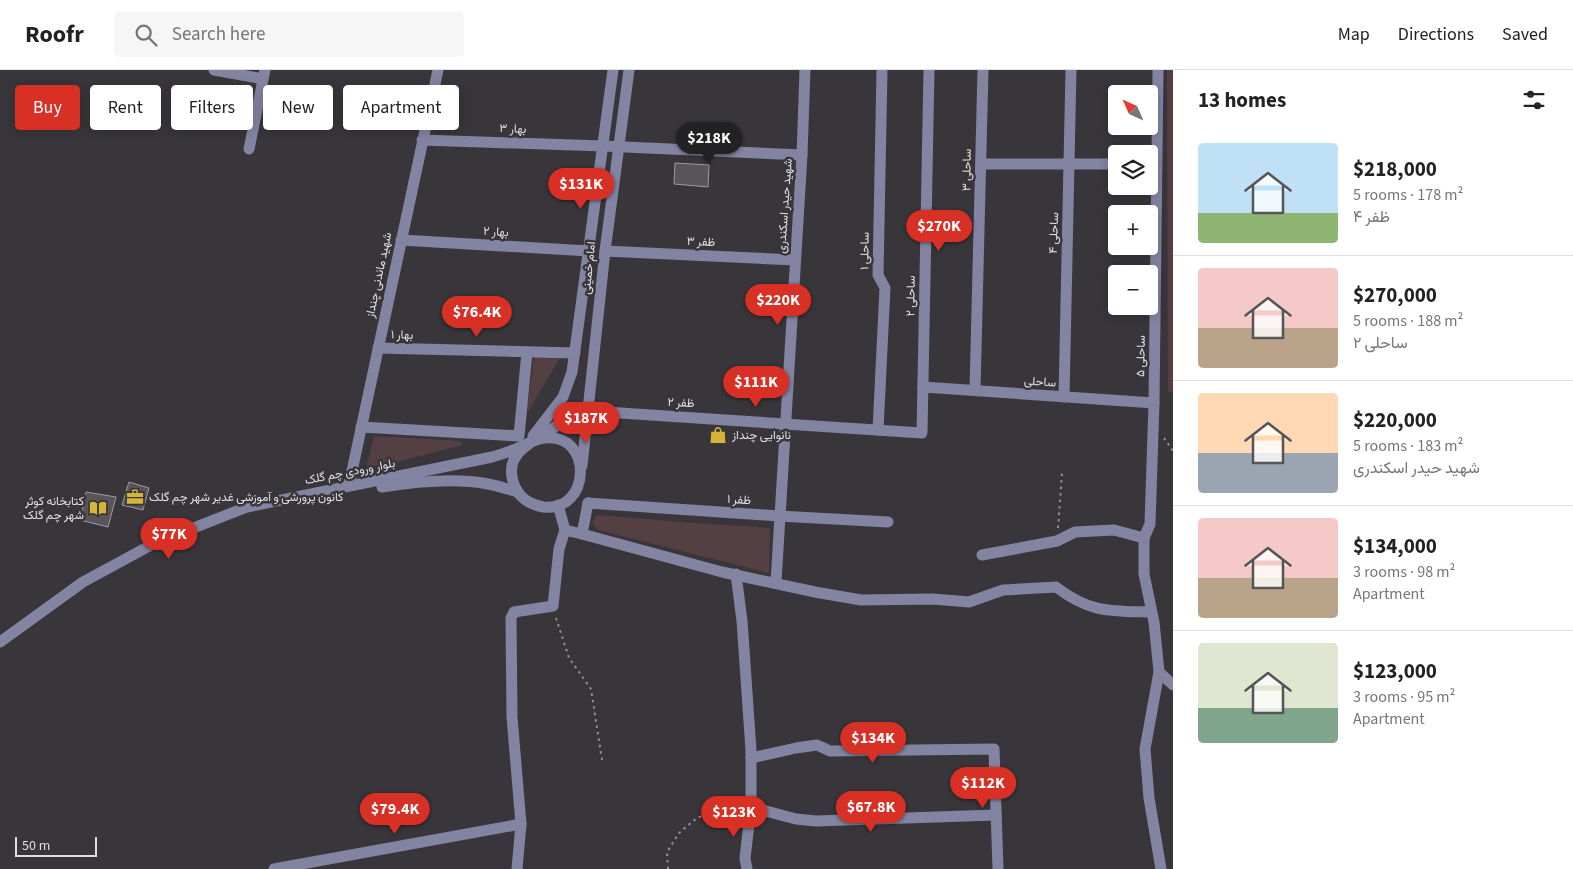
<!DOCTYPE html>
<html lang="en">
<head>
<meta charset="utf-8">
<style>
  body { margin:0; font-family:"Source Sans 3",Vazirmatn,sans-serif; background:#f6f6f6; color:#222; height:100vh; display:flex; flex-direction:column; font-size:19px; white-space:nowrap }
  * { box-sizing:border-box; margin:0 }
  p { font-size:16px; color:#767676 }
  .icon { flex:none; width:28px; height:28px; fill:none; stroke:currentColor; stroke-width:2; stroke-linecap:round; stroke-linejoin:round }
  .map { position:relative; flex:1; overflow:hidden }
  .side { display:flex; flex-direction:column; background:#fff; width:400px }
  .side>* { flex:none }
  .guide { position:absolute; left:15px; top:15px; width:475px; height:45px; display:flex; gap:10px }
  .needle { width:32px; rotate:315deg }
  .tools { position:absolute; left:1108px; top:15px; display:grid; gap:10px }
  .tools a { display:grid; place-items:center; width:50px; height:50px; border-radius:5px; background:#fff; box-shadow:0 2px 12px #0003; font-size:25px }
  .scale { position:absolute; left:15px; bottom:12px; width:82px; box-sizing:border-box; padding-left:5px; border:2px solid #e0dfe2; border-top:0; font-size:14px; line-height:18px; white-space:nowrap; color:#e0dfe2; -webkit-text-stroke:4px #38363a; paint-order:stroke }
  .price { position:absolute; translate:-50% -42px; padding:0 11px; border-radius:18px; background:#d93025; color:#fff; font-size:16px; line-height:32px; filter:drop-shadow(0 1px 2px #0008) }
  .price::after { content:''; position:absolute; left:50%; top:30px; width:15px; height:11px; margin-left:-8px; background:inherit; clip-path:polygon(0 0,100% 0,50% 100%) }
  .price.current { background:#222; color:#fff }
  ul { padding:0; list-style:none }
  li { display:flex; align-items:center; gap:15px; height:125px; padding:0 25px }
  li+li { border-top:1px solid #e0e0e0 }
  li span { display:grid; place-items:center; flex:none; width:140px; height:100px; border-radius:5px; color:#555 }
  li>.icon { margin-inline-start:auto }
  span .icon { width:60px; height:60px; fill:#fffc; stroke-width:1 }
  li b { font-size:21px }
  h2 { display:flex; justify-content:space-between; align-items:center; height:60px; padding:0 25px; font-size:21px }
  .pill { padding:0 18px; border-radius:5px; background:#fff; box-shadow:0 2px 12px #0003; font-size:18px; line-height:45px }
  .pill.current { background:#d93025; color:#fff }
  header { display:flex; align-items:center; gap:30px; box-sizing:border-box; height:70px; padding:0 25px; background:#fff; border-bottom:1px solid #e0e0e0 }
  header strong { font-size:24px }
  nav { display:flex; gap:28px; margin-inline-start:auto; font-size:18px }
  .search { width:350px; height:45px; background:#f6f6f6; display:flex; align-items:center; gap:12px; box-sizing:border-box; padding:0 18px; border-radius:5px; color:#767676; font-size:19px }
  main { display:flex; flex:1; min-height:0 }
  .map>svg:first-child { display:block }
  .green { fill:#544043 }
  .building { fill:#595457; stroke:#9f9a9d }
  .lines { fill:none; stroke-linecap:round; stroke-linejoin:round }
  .path { stroke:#908f92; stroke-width:2; stroke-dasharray:2.5 4; stroke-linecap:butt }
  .minor { stroke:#8284a2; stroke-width:11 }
  .labels { text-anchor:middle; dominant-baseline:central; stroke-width:5; stroke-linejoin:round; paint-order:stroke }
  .street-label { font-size:12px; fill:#e0dfe2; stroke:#38363a }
  .poi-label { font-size:12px; fill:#e0dfe2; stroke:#38363a; text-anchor:start }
</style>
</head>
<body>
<header>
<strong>Roofr</strong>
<div class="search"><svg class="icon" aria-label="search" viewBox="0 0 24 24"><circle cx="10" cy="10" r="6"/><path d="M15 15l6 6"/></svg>Search here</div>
<nav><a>Map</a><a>Directions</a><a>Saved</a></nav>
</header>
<main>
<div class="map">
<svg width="1173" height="799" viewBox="0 0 1173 799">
  <rect width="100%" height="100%" fill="#38363a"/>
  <g class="green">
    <path d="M1167 0H1173V322H1168Z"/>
    <path d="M534 287H559V289L529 340H527Z"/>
    <path d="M374 366 462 371V375L366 400Z"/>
    <path d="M597 445 695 453 770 458 769 503 598 460 592 452Z"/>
  </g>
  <g class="building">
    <path d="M675 93 709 95 708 117 674 114Z"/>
    <path d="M129 412 149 418 143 440 122 435Z"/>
    <path d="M86 422 116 427 108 457 80 450Z"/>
  </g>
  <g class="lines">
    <g class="path">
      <path d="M1164 368 1173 381"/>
      <path d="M1058 458 1062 403"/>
      <path d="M556 548 569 588 591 619 602 690"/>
      <path d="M668 799 667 782 679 763 698 747 739 739"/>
    </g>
    <g class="minor">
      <path d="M214 0 263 9"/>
      <path d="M422 70 603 76 802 85"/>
      <path d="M249 79 265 0"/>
      <path d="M981 94H1116"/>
      <path d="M401 170 589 181"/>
      <path d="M605 181 795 190"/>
      <path d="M378 278 575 283"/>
      <path d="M923 317 1154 333"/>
      <path d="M975 320 983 0"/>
      <path d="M1064 327 1071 0"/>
      <path d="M361 357 519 366 527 282"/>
      <path d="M878 360 885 218 878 205 882 0"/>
      <path d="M533 366 563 327 572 302 613 0"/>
      <path d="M582 396 605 181 629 0"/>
      <path d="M349 415 438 0"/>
      <path d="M382 417C413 412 457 408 488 414 498 416 508 419 518 422"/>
      <path d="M588 433 582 464 722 502 815 522 861 530 933 529 969 532 1003 520 1056 517C1090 543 1110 541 1151 542"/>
      <path d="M588 433 779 446 888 452"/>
      <path d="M558 435 565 460 582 464"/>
      <path d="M1144 468 1150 454 1154 333 1158 0"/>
      <path d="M982 485 1057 471 1075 462 1114 460 1144 468V504L1154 552 1159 602 1145 679 1149 728 1161 799"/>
      <path d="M736 504 742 551 751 680V737L745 788 747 799"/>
      <path d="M776 512 802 85 805 0"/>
      <path d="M0 572 83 512 153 474 247 437 492 387C499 385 506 383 513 380 524 376 533 369 545 368 594 363 591 443 543 437 532 435 521 429 516 419 500 385 529 374 552 359 560 354 568 347 575 340L922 363 929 0"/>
      <path d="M1159 602 1173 615"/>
      <path d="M751 688 796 678 817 675 830 681 994 679 998 799"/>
      <path d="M751 737 796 749 816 751 996 745"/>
      <path d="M274 799 521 754"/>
      <path d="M517 799 521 754 512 647 511 548 514 542 553 536 559 479 565 460"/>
    </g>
  </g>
  <defs>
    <g id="shop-bare" transform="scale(1.35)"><path d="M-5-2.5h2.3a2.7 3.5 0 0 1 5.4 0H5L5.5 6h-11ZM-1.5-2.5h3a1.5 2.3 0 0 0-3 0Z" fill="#d4b535" stroke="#38363a" stroke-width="2.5" paint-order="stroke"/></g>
    <g id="office-bare" transform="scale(1.35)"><path d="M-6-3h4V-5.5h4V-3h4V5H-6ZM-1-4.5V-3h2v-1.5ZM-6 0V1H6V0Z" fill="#d4b535" stroke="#38363a" stroke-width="2.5" paint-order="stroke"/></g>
    <g id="library-bare" transform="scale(1.35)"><path d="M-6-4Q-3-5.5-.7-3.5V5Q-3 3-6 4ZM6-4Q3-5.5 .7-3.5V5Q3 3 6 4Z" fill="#d4b535" stroke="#38363a" stroke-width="2.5" paint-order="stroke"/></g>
  </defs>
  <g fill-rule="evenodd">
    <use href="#shop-bare" x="718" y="365"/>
    <use href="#office-bare" x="135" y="427"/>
    <use href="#library-bare" x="98" y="438"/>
  </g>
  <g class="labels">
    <g class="street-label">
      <text transform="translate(513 59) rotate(2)">بهار ۳</text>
      <text transform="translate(967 100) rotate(-89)">ساحلی ۳</text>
      <text transform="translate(785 136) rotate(-86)">شهید حیدر اسکندری</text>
      <text transform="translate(496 162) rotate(3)">بهار ۲</text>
      <text transform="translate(1054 163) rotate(-88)">ساحلی ۴</text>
      <text transform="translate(701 172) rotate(3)">ظفر ۳</text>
      <text transform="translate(865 181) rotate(-89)">ساحلی ۱</text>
      <text transform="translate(589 198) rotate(-84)">امام خمینی</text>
      <text transform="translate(379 205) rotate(-78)">شهید ماندنی چنداز</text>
      <text transform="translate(911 226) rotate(-89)">ساحلی ۲</text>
      <text transform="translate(402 265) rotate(1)">بهار ۱</text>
      <text transform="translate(1141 286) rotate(-89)">ساحلی ۵</text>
      <text transform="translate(1040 312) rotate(4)">ساحلی</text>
      <text transform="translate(681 333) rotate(3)">ظفر ۲</text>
      <text transform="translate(350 402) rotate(-11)">بلوار ورودی چم گلک</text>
      <text transform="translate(739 430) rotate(4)">ظفر ۱</text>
    </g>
    <g class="poi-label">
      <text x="732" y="365">نانوایی چنداز</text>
      <text x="149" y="427">کانون پرورشی و آموزشی غدیر شهر چم گلک</text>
      <text x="84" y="431" text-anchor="end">کتابخانه کوثر<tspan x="84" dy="14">شهر چم گلک</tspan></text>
    </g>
  </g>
</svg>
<div class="tools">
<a><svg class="needle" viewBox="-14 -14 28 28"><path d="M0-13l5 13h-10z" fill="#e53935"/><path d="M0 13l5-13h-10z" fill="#767676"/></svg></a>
<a><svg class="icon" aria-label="layers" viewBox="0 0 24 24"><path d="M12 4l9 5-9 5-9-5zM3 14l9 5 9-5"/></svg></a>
<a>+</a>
<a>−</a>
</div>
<div class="scale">50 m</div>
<b class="price current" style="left:709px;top:94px">$218K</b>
<b class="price" style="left:581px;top:140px">$131K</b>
<b class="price" style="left:939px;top:182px">$270K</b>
<b class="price" style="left:778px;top:256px">$220K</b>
<b class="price" style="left:477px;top:268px">$76.4K</b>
<b class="price" style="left:756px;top:338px">$111K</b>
<b class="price" style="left:586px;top:374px">$187K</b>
<b class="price" style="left:169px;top:490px">$77K</b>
<b class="price" style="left:873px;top:694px">$134K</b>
<b class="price" style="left:983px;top:739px">$112K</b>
<b class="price" style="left:871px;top:763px">$67.8K</b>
<b class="price" style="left:395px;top:765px">$79.4K</b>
<b class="price" style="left:734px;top:768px">$123K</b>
<div class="guide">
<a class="pill current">Buy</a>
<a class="pill">Rent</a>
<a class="pill">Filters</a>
<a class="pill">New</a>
<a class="pill">Apartment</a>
</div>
</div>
<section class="side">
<h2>13 homes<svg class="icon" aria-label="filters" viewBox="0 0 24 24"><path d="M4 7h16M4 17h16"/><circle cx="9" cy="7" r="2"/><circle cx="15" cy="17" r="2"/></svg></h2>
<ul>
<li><span style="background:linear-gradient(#bfe0f5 70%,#8fb573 0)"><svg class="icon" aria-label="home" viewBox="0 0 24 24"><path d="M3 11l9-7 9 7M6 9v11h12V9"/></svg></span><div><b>$218,000</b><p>5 rooms · 178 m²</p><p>ظفر ۴</p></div></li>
<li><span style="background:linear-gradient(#f6c9c9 60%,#b9a48a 0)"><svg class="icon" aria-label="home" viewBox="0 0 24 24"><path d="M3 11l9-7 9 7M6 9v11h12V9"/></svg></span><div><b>$270,000</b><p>5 rooms · 188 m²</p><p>ساحلی ۲</p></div></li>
<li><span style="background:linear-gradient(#ffd9b3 60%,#9aa5b1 0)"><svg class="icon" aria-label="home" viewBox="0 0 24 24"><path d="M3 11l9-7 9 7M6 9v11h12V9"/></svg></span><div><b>$220,000</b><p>5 rooms · 183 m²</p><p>شهید حیدر اسکندری</p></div></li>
<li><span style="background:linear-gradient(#f6c9c9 60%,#b9a48a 0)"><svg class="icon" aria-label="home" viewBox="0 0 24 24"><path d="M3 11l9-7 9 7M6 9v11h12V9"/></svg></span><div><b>$134,000</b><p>3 rooms · 98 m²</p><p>Apartment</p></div></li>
<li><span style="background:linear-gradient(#dfe7d0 65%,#7fa58c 0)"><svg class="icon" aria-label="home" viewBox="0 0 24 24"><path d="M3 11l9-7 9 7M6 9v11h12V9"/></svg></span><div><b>$123,000</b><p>3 rooms · 95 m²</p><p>Apartment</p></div></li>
</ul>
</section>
</main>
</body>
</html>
